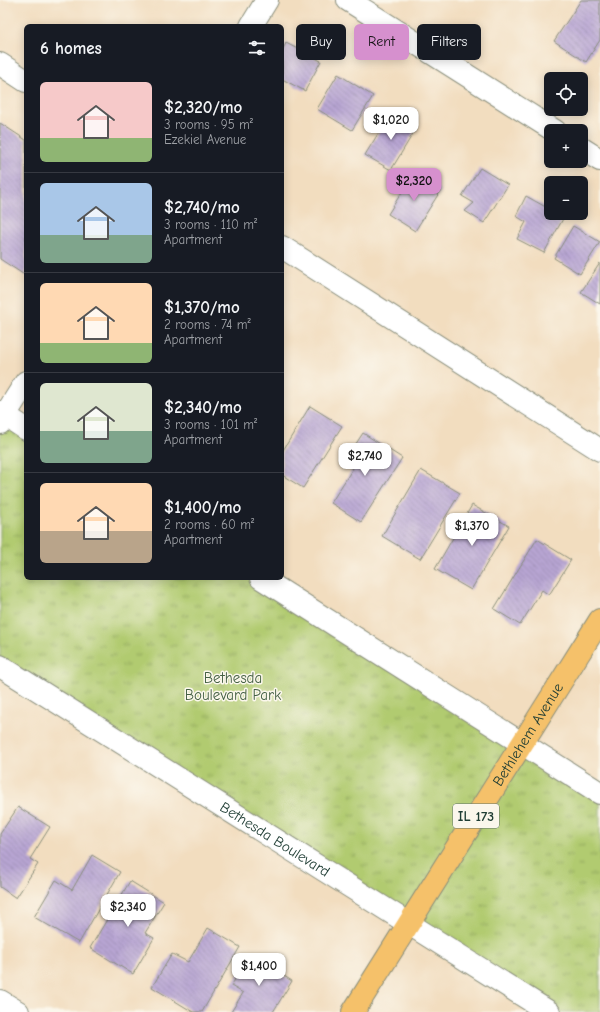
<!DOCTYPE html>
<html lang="en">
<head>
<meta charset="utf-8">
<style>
  body { margin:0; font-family:"Comic Neue",sans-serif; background:#20242c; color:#f1f3f6; height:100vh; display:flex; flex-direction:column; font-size:15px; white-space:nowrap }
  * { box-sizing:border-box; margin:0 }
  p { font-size:13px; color:#9ea1a6 }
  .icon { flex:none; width:22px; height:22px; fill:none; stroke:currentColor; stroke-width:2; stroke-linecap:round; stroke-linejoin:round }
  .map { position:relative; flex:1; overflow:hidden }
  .drawer { position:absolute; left:24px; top:24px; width:260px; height:556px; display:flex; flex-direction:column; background:#171b24; border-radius:6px; box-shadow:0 2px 10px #0003 }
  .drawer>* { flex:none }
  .hud { position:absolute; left:296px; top:24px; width:244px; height:36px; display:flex; gap:8px }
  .fabs { position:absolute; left:544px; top:72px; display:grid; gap:8px }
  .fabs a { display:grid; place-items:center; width:44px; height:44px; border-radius:6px; background:#171b24; box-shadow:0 2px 10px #0003; font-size:20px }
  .price { position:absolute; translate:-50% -34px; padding:0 9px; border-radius:8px; background:#fff; color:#222; font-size:13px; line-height:26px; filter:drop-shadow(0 1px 2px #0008) }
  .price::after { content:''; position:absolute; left:50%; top:24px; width:12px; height:9px; margin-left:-6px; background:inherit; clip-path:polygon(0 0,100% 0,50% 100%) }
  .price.selected { background:#d690ce; color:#111 }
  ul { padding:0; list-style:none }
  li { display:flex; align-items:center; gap:12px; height:100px; padding:0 16px }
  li+li { border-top:1px solid #363941 }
  li span { display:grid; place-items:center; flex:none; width:112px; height:80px; border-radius:6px; color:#555 }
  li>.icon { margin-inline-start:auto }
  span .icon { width:48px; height:48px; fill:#fffc; stroke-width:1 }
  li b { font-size:17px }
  h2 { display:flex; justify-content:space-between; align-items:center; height:48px; padding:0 16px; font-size:17px }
  .pill { padding:0 14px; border-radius:6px; background:#171b24; box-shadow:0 2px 10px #0003; font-size:14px; line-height:36px }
  .pill.selected { background:#d690ce; color:#111 }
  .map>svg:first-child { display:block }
  .park { fill:url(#park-tufts); stroke:#688452 }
  .building { fill:url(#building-back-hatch) }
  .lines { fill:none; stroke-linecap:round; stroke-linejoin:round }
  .minor-casing { stroke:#888d7a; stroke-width:24 }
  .major-casing { stroke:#888d7a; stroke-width:24 }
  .minor { stroke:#fff; stroke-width:22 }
  .major { stroke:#f5c16b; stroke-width:22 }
  .labels { text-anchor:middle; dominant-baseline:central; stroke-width:3; stroke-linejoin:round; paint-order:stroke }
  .shield { fill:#fbf7ec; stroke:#61756b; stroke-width:1 }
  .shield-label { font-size:14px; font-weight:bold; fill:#1f3d34 }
  .park-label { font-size:15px; fill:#446043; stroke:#fbf7ec }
  .street-label { font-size:15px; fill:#1f3d34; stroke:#fbf7ec }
</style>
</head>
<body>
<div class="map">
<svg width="600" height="1012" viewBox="0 0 600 1012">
  <defs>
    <pattern id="park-tufts" width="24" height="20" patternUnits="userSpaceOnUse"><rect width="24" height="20" fill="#b1cb70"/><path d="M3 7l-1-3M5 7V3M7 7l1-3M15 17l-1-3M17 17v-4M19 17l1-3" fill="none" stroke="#8fa65d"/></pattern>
    <pattern id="building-back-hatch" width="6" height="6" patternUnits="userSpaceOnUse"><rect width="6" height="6" fill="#b8a5d3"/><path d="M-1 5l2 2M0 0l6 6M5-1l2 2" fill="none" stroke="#9588ac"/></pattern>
  </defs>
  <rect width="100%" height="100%" fill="#fbf7ec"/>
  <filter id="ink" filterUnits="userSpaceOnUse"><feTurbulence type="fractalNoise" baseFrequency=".025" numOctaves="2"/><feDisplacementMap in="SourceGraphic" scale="8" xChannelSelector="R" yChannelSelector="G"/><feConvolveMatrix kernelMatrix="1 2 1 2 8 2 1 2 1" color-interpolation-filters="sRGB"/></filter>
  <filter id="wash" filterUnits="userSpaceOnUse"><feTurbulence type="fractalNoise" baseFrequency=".012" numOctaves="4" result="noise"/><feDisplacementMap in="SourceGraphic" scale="16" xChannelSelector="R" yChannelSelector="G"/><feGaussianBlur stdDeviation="0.9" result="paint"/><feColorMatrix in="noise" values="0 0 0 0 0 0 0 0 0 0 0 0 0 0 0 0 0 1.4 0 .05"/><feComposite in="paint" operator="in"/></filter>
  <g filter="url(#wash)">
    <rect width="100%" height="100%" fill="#f2ddbf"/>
    <path class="park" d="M0 423 26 429V578H261L600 793V1012H549L0 666Z"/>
    <g id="blocks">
      <g class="building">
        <path d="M581 0H600V40L586 62 554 41Z"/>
        <path d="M286 43 321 61 305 91 282 79V51Z"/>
        <path d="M338 74 373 96 352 130 317 109Z"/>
        <path d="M392 111 417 127 391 170 365 155Z"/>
        <path d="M0 123 26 140V276L0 259Z"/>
        <path d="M480 168 508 185 484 223 465 211 474 203 462 196Z"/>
        <path d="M414 173 441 190 415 231 388 214Z"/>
        <path d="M526 196 551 210V213H556L564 217 544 253 517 239 526 222 516 216Z"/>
        <path d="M573 226 600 242 580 274 554 258Z"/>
        <path d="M600 263V304L581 292Z"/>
        <path d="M310 406 342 426 303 488 282 475V452Z"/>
        <path d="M363 433 402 458 361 522 331 503 353 468 344 462Z"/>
        <path d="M421 470 460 493 420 559 382 536Z"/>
        <path d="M472 505 509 526 471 590 435 569Z"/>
        <path d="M537 539 571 560 549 595 542 590 520 625 494 609Z"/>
        <path d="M18 807 50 827 30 859 38 864 16 898 0 887V834Z"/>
        <path d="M92 855 120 872 79 943 34 917 56 880 72 890Z"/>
        <path d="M130 881 164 902 145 933 154 938 133 974 90 948Z"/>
        <path d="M208 928 240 947 202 1012H193L152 987 172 954 188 962Z"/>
        <path d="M250 955 292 981 273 1012H231L243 993 231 986Z"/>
      </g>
    </g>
  </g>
  <g filter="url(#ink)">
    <use href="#blocks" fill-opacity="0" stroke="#888d7a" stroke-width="1"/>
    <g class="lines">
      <g class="minor-casing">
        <g id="minor">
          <path d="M348 0 555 131"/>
          <path d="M251 26 267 0"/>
          <path d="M0 64 26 81"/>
          <path d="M581 148 600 160"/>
          <path d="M282 247 600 450"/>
          <path d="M0 412 26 429"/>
          <path d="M0 423 26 382"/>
          <path d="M261 578 600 793"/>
          <path id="s1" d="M0 666 549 1012"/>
          <path d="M0 1001 18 1012"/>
        </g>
      </g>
      <g class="major-casing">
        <g id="major">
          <path id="s2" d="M353 1012 600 620"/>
        </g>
      </g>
      <use href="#minor" class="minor"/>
      <use href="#major" class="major"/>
    </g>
  </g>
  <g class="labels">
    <rect class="shield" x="453" y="804" width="46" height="24" rx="3"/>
    <g class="shield-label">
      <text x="476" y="816">IL 173</text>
    </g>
    <g class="park-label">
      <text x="233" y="678">Bethesda<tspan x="233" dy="17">Boulevard Park</tspan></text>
    </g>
    <g class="street-label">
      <text stroke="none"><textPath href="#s2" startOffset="328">Bethlehem Avenue</textPath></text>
      <text stroke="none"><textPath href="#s1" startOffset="325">Bethesda Boulevard</textPath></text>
    </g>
  </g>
</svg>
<div class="fabs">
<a><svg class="icon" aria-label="locate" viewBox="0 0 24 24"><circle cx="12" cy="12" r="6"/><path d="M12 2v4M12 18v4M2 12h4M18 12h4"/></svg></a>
<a>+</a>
<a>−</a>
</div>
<b class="price" style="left:391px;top:141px">$1,020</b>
<b class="price selected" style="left:414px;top:202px">$2,320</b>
<b class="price" style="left:365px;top:477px">$2,740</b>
<b class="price" style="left:472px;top:547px">$1,370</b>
<b class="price" style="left:128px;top:928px">$2,340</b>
<b class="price" style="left:259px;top:987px">$1,400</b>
<div class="hud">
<a class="pill">Buy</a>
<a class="pill selected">Rent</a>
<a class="pill">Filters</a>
</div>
<section class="drawer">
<h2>6 homes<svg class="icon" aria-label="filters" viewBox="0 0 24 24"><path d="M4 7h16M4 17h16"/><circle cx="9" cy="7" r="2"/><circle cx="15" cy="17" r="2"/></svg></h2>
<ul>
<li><span style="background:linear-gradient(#f6c9c9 70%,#8fb573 0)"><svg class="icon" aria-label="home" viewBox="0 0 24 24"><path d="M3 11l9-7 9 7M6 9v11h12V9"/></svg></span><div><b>$2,320/mo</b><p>3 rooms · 95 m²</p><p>Ezekiel Avenue</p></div></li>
<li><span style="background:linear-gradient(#a9c7e8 65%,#7fa58c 0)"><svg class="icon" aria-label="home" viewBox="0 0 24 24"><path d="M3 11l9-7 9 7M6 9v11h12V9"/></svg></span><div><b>$2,740/mo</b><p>3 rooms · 110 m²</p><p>Apartment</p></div></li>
<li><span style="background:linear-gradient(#ffd9b3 75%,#8fb573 0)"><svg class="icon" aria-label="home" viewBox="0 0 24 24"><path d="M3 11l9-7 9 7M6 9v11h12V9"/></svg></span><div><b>$1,370/mo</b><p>2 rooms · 74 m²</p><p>Apartment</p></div></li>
<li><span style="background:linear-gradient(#dfe7d0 60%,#7fa58c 0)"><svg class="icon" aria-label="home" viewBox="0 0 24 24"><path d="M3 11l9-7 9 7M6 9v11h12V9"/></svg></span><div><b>$2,340/mo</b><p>3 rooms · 101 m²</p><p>Apartment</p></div></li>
<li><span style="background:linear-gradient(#ffd9b3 60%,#b9a48a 0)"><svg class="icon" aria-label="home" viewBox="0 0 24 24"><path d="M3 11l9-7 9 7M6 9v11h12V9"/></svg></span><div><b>$1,400/mo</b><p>2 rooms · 60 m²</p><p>Apartment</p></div></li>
</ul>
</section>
</div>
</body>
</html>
